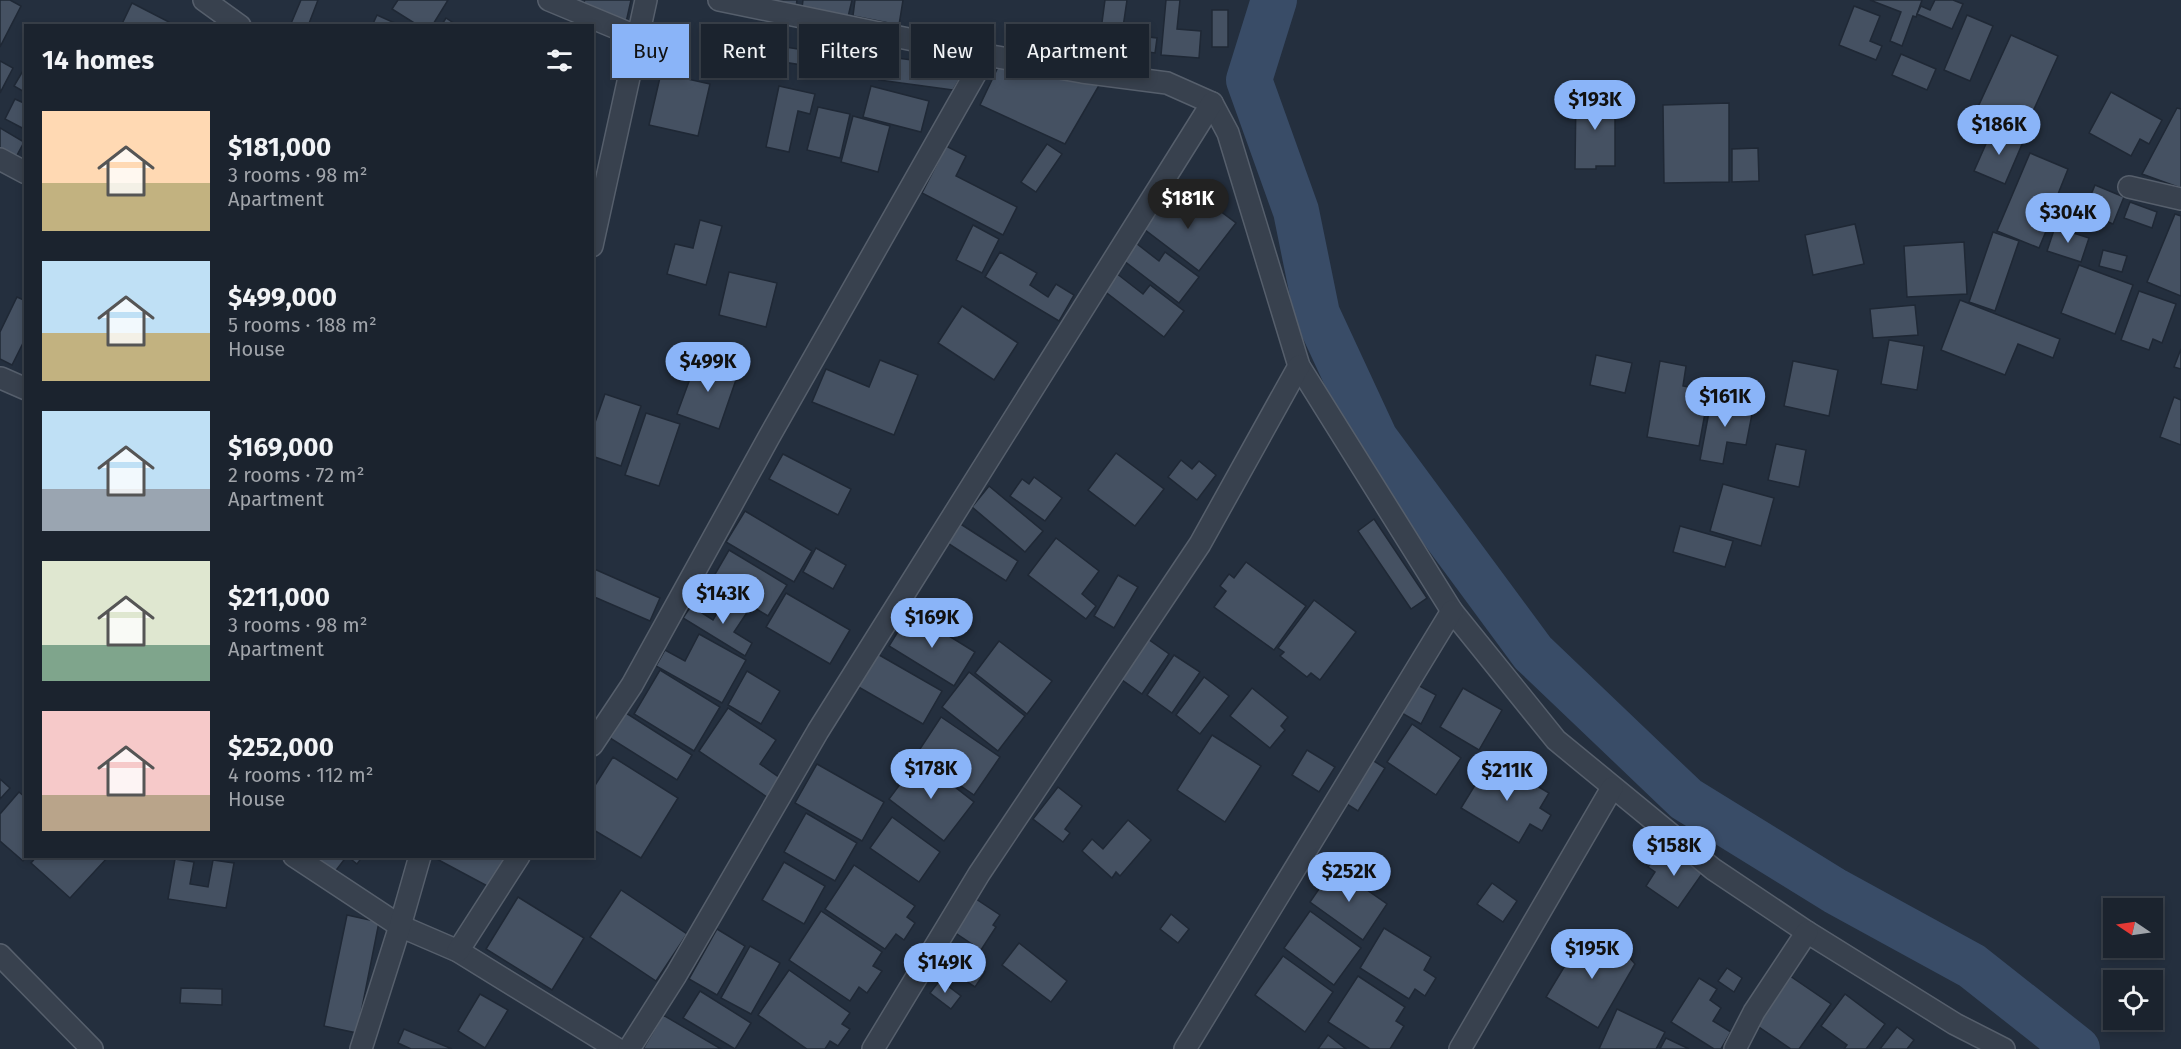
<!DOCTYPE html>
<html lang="en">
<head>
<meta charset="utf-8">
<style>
  body { margin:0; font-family:"Fira Sans",sans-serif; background:#282f3a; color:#f1f3f6; height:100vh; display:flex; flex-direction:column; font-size:22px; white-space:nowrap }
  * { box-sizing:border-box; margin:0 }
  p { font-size:20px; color:#a0a4aa }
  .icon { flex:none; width:33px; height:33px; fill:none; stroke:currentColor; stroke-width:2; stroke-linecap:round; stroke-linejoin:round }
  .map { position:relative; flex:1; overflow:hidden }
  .sheet { position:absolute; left:24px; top:24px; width:570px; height:834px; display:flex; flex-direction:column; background:#1b232e; border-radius:0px; box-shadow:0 3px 9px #0003,0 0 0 2px #39404a }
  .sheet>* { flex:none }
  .guide { position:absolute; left:612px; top:24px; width:570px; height:54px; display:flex; gap:12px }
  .needle { width:39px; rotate:283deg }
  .controls { position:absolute; left:2103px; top:898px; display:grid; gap:12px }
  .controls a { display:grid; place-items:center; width:60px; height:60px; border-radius:0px; background:#1b232e; box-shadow:0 3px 9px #0003,0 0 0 2px #39404a; font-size:30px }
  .price { position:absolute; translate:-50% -51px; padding:0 14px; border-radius:21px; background:#8ab4f8; color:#111; font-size:20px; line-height:39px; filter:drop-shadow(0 2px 3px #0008) }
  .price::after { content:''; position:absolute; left:50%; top:36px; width:18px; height:14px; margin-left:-9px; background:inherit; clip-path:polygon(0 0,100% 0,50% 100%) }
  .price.selected { background:#222; color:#fff }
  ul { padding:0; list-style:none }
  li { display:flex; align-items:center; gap:18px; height:150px; padding:0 18px }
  li span { display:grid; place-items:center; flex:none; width:168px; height:120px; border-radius:0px; color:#555 }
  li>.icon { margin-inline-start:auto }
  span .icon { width:72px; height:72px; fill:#fffc; stroke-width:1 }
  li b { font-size:26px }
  h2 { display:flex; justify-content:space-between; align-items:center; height:72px; padding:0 18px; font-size:26px }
  .pill { padding:0 21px; border-radius:0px; background:#1b232e; box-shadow:0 3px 9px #0003,0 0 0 2px #39404a; font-size:21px; line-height:54px }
  .pill.selected { background:#8ab4f8; color:#111 }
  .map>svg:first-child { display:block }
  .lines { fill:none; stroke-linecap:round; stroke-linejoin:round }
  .river { stroke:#394c67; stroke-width:46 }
  .building { fill:#455162; stroke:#1f2835; stroke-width:1.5 }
  .minor-casing { stroke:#565f6c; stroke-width:24 }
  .minor { stroke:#38414e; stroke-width:21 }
</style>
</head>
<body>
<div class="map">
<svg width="2181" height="1049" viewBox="0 0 2181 1049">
  <rect width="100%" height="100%" fill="#242f3e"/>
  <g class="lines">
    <path class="river" d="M1274 0 1249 80 1296 211 1317 314 1375 439 1533 653 1686 799 1835 891 1972 966 2077 1049"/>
  </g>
  <g class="building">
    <path d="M0 0H10L21 6 0 47Z"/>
    <path d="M301 0H318L308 26H290Z"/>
    <path d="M398 0H448L432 26H419L392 9Z"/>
    <path d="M585 0H631L625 27 582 6Z"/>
    <path d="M758 0H797L796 7Z"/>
    <path d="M803 0H852L848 17 802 8Z"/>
    <path d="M855 0H903L899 25 853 16Z"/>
    <path d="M1105 0H1127L1122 34 1157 38 1155 53 1099 45Z"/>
    <path d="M1166 0H1180L1177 29 1201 31 1199 58 1161 55Z"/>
    <path d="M1870 0H1922L1916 17 1913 16 1902 46 1890 41 1901 12Z"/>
    <path d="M1935 0H1953L1963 4 1952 29 1917 14 1921 6 1930 10Z"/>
    <path d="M132 3 169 22 167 26H121Z"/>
    <path d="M1854 6 1880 16 1870 41 1882 46 1876 60 1839 45Z"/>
    <rect x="1212" y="10" width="16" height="37"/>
    <path d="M377 15 397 24 396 26H372Z"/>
    <path d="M1967 15 1993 26 1970 81 1944 70Z"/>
    <path d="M446 18 458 26H441Z"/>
    <path d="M2011 35 2058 56 2025 129 1978 107Z"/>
    <path d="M785 47 877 61 874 76 783 62Z"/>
    <path d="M1901 54 1936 69 1927 90 1892 75Z"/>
    <path d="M889 57 967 67 953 90 879 80Z"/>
    <path d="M0 61 13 68 0 93Z"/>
    <path d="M999 65 1101 82 1065 144 980 105Z"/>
    <path d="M24 69 26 70V93L14 86Z"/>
    <path d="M661 73 710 84 698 136 649 125Z"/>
    <path d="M779 86 815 94 810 114 798 111 789 152 766 147Z"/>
    <path d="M871 86 929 101 921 132 863 117Z"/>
    <path d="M2111 92 2162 120 2149 144 2140 139 2131 156 2089 133Z"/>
    <path d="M1576 94H1615V166H1596V169H1575Z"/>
    <path d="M15 99 26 104V130L5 119Z"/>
    <path d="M1729 103V182L1664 183 1663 105Z"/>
    <path d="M818 107 850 114 840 158 807 150Z"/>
    <path d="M2177 108 2181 109V188L2142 174Z"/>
    <path d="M853 116 890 126 878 172 841 162Z"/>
    <path d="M0 128 24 142 16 157 0 149Z"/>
    <path d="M1993 128 2023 142 2005 184 1974 171Z"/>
    <path d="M1047 144 1062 154 1036 192 1021 182Z"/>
    <path d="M946 146 966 156 956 176 1017 207 1003 235 922 193Z"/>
    <path d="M1758 148 1759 181 1732 182V149Z"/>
    <path d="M2030 153 2068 169 2056 199 2044 194 2034 218 2049 224 2039 248 1997 231Z"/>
    <path d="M2095 185 2124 197 2113 224 2084 212Z"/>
    <path d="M1165 193 1197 217 1208 202 1236 223 1199 271 1140 226Z"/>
    <path d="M2130 202 2157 212 2152 228 2124 218Z"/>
    <path d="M2175 214 2181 216V296L2147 282Z"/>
    <path d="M700 220 722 226 706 285 667 274 675 244 693 248Z"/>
    <path d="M1855 224 1864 264 1813 275 1805 235Z"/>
    <path d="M973 225 999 239 982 273 956 260Z"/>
    <path d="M2055 227 2089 238 2081 262 2047 251Z"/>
    <path d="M1993 232 2019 241 1995 311 1969 302Z"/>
    <path d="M1132 240 1159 261 1165 252 1199 277 1179 303 1119 257Z"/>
    <path d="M1964 242 1967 294 1907 297 1904 246Z"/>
    <path d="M2103 250 2127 256 2122 272 2099 266Z"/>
    <path d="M1000 252 1037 273 1030 285 1048 297 1056 284 1074 295 1059 321 985 277Z"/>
    <path d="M2079 265 2133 285 2115 334 2061 313Z"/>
    <path d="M729 272 777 283 766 327 719 315Z"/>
    <path d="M1116 273 1143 294 1150 285 1184 311 1164 337 1103 290Z"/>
    <path d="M2139 291 2176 304 2162 343 2153 339 2149 350 2121 340Z"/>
    <path d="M17 297 26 301V337L12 365 0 359V332Z"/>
    <path d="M1960 300 2060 339 2053 358 2018 344 2005 375 1941 350Z"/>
    <path d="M1915 305 1918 335 1873 338 1870 309Z"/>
    <path d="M962 306 1018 343 994 380 938 343Z"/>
    <path d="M1889 340 1924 346 1917 390 1881 384Z"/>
    <path d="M2181 349V369L2174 367Z"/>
    <path d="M1596 355 1632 363 1625 393 1590 385Z"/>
    <path d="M698 357 739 371 719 429 677 414Z"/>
    <path d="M880 360 918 375 894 435 812 402 826 369 869 387Z"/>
    <path d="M1660 361 1686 366 1683 386 1709 391 1699 446 1647 437Z"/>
    <path d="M1793 361 1838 370 1829 416 1784 406Z"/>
    <path d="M605 394 641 406 621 466 592 456V431Z"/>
    <path d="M1712 396 1754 404 1746 445 1727 442 1723 464 1700 460Z"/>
    <path d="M2174 397 2181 400V445L2160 437Z"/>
    <path d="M646 413 680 424 659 486 625 475Z"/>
    <path d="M1776 444 1806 450 1799 487 1768 480Z"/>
    <path d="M1116 453 1164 489 1135 526 1088 490Z"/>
    <path d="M783 454 851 489 838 515 769 479Z"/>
    <path d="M1181 460 1192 469 1199 461 1216 475 1197 500 1168 477Z"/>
    <path d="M1034 477 1062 498 1045 521 1010 496 1022 479 1029 484Z"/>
    <path d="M1723 484 1774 498 1761 546 1710 531Z"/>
    <path d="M989 486 1043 531 1025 552 972 507Z"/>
    <path d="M745 511 812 551 794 582 726 542Z"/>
    <path d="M1374 519 1427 598 1411 609 1358 531Z"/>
    <path d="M959 523 1018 561 1006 581 946 542Z"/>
    <path d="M1680 526 1733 541 1725 567 1673 552Z"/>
    <path d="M1056 538 1099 571 1082 594 1096 606 1086 619 1028 575Z"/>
    <path d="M816 548 846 565 833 589 803 572Z"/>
    <path d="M729 550 787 585 768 616 711 581Z"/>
    <path d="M1246 562 1306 606 1274 650 1214 607 1226 591 1220 586 1229 574 1234 578Z"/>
    <path d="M592 568 660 598 650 621 592 596Z"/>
    <path d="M1118 575 1138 587 1114 628 1094 616Z"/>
    <path d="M786 593 850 630 830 664 766 627Z"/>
    <path d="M726 598 748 611 734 632 752 643 745 656 683 618 691 606 713 620Z"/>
    <path d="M1314 600 1356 632 1320 680 1311 673 1307 677 1280 656 1284 652 1278 648Z"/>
    <path d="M910 612 975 652 954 686 889 646Z"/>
    <path d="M699 634 746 660 722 703 656 666 665 650 685 661Z"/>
    <path d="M1145 637 1169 654 1142 694 1118 677Z"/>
    <path d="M999 641 1052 681 1027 714 975 673Z"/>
    <path d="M874 652 942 691 923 724 855 685Z"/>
    <path d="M1174 655 1200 672 1172 713 1147 695Z"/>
    <path d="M660 670 720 707 694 751 634 714Z"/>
    <path d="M747 671 780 691 761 724 728 705Z"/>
    <path d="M969 672 1025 716 998 751 942 707Z"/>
    <path d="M1204 677 1229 696 1200 734 1176 715Z"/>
    <path d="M1416 684 1436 695 1421 724 1400 712Z"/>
    <path d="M1252 688 1288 717 1281 726 1285 730 1270 748 1230 716Z"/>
    <path d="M1463 688 1502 710 1479 750 1440 727Z"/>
    <path d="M728 708 776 740 760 764 780 778 767 797 699 751Z"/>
    <path d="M626 713 692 755 677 780 610 738Z"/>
    <path d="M941 717 1000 757 974 795 916 755Z"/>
    <path d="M1412 724 1461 758 1436 795 1387 762Z"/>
    <path d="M1212 735 1261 766 1225 822 1177 790Z"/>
    <path d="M1307 750 1335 767 1319 792 1292 775Z"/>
    <path d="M613 757 678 798 641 858 592 829V790Z"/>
    <path d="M1369 758 1385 768 1358 811 1342 801Z"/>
    <path d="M919 759 974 802 944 841 889 799Z"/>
    <path d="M1491 759 1549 793 1540 808 1551 815 1542 831 1530 824 1519 843 1461 808Z"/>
    <path d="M817 764 884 802 862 841 795 803Z"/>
    <path d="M0 779 10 788 0 799Z"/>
    <path d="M1058 787 1082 806 1065 829 1070 833 1063 842 1033 819Z"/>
    <path d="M19 792 26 798 27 856 23 861 0 841V814Z"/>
    <path d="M806 813 857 843 835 881 784 852Z"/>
    <path d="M892 817 940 852 919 882 870 848Z"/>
    <path d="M1128 820 1151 840 1120 876 1116 872 1112 878 1082 851 1092 839 1103 849Z"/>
    <path d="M1672 848 1704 871 1678 908 1646 886 1655 872 1648 867 1657 854 1664 860Z"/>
    <path d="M37 856H108V857L70 898 31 863Z"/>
    <path d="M313 856H347L334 873Z"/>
    <path d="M347 856H363L357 864Z"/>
    <path d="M503 856 506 858 491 888 433 857Z"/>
    <path d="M175 859 194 862 190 884 208 887 213 860 234 863 226 908 168 899Z"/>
    <path d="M784 862 825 886 804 924 762 900Z"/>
    <path d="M854 865 915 906 907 917 915 923 904 940 896 934 885 949 825 909Z"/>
    <path d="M1334 867 1387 904 1363 940 1310 902Z"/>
    <path d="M1492 883 1517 901 1503 922 1477 904Z"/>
    <path d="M621 890 687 934 656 981 590 937Z"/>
    <path d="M518 897 584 938 552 990 486 949Z"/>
    <path d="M973 897 1000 915 993 925 996 927 981 950 951 930Z"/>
    <path d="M821 911 882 952 873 966 882 971 867 993 859 987 850 1001 789 960Z"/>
    <path d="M1310 911 1361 948 1334 985 1284 948Z"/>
    <path d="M1171 914 1189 929 1178 943 1160 929Z"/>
    <path d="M347 915 379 922 357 1033 324 1026Z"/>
    <path d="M1384 928 1431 957 1424 970 1436 978 1425 996 1415 989 1409 999 1360 968Z"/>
    <path d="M717 929 745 946 717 995 689 979Z"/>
    <path d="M1584 934 1623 950 1635 964 1598 1028 1546 997Z"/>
    <path d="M1019 943 1067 981 1051 1002 1002 965Z"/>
    <path d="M750 946 780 963 751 1014 721 998Z"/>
    <path d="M954 952 985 972 975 987 944 967Z"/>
    <path d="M1283 956 1333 992 1305 1032 1255 995Z"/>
    <path d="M1727 968 1742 978 1734 992 1718 981Z"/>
    <path d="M789 970 850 1013 842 1024 850 1029 838 1046 830 1041 825 1049H807L758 1015Z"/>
    <path d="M1358 976 1405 1007 1396 1021 1404 1026 1390 1049H1370L1328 1022Z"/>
    <path d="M1790 976 1831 1004 1799 1049H1791L1756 1025Z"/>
    <path d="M1699 978 1717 989 1710 1000 1721 1008 1713 1021 1731 1032 1721 1049H1714L1671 1022Z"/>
    <path d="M940 980 961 996 951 1009 930 993Z"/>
    <path d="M181 988 222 989V1005L180 1003Z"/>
    <path d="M700 991 751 1023 735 1049 683 1018Z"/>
    <path d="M480 994 508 1010 485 1048 458 1031Z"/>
    <path d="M1845 994 1885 1024 1866 1049H1844L1847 1045 1821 1026Z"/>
    <path d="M1617 1009 1665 1032 1656 1049H1599Z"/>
    <path d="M663 1015 721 1049H643Z"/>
    <path d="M1897 1027 1914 1040 1907 1049H1880Z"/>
    <path d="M404 1029 452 1049H411L398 1043Z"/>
    <path d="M1328 1035 1346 1049H1318Z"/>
    <path d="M1666 1038 1689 1049H1660Z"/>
  </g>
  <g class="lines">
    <g class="minor-casing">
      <g id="minor">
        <path d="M204 0 240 26"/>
        <path d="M549 0 638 37"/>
        <path d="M719 0 986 55 1082 72 1167 83 1212 103 1228 133 1299 366 1452 611 1556 740 1713 869 1807 932 1955 1024 2004 1049"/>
        <path d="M0 159 26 173"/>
        <path d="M2129 187 2181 199"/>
        <path d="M592 246 646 0"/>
        <path d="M1 378 26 389"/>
        <path d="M592 745 632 685 769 437 986 55"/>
        <path d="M294 856 400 926 458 951 617 1049"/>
        <path d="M458 951 519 856"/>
        <path d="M0 955 92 1049"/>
        <path d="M361 1049 400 926 420 856"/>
        <path d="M629 1049 676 975 818 731 1212 103"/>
        <path d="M873 1049 979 874 1200 544 1299 366"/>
        <path d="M1185 1049 1452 611"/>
        <path d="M1460 1049 1612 788"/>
        <path d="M1735 1049 1754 1012 1807 932"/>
      </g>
    </g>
    <use href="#minor" class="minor"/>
  </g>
</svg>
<div class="controls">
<a><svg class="needle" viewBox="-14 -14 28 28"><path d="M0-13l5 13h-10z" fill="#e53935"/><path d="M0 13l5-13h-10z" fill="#a0a4aa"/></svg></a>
<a><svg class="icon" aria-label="locate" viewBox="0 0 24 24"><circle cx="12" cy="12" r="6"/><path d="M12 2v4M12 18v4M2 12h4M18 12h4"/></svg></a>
</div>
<b class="price" style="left:1595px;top:131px">$193K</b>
<b class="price" style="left:1999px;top:156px">$186K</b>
<b class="price selected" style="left:1188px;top:230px">$181K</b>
<b class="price" style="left:2068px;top:244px">$304K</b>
<b class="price" style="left:708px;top:393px">$499K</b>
<b class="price" style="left:1725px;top:428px">$161K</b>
<b class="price" style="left:723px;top:625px">$143K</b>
<b class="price" style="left:932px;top:649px">$169K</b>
<b class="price" style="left:931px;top:800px">$178K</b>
<b class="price" style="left:1507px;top:802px">$211K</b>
<b class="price" style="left:1674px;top:877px">$158K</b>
<b class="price" style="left:1349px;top:903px">$252K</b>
<b class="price" style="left:1592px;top:980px">$195K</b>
<b class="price" style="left:945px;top:994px">$149K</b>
<div class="guide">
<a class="pill selected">Buy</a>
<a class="pill">Rent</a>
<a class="pill">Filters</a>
<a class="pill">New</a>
<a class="pill">Apartment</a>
</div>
<section class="sheet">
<h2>14 homes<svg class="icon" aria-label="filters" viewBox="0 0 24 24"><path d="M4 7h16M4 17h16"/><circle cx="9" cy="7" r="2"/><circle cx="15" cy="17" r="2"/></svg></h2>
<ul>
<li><span style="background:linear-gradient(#ffd9b3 60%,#c2b280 0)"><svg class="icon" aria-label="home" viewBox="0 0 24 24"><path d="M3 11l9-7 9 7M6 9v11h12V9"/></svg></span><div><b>$181,000</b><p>3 rooms · 98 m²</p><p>Apartment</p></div></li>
<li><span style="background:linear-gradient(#bfe0f5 60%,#c2b280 0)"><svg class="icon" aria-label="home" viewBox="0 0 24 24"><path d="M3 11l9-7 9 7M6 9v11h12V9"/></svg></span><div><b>$499,000</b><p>5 rooms · 188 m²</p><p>House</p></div></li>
<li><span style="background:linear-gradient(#bfe0f5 65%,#9aa5b1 0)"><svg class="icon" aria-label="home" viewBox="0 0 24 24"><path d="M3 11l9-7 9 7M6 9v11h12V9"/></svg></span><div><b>$169,000</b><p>2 rooms · 72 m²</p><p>Apartment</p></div></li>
<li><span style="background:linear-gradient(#dfe7d0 70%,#7fa58c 0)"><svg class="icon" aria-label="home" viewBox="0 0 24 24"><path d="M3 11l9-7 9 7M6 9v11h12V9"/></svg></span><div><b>$211,000</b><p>3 rooms · 98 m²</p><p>Apartment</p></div></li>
<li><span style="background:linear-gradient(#f6c9c9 70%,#b9a48a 0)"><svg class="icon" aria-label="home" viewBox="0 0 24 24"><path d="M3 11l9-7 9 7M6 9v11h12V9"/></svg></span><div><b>$252,000</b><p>4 rooms · 112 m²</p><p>House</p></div></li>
</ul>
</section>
</div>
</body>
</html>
